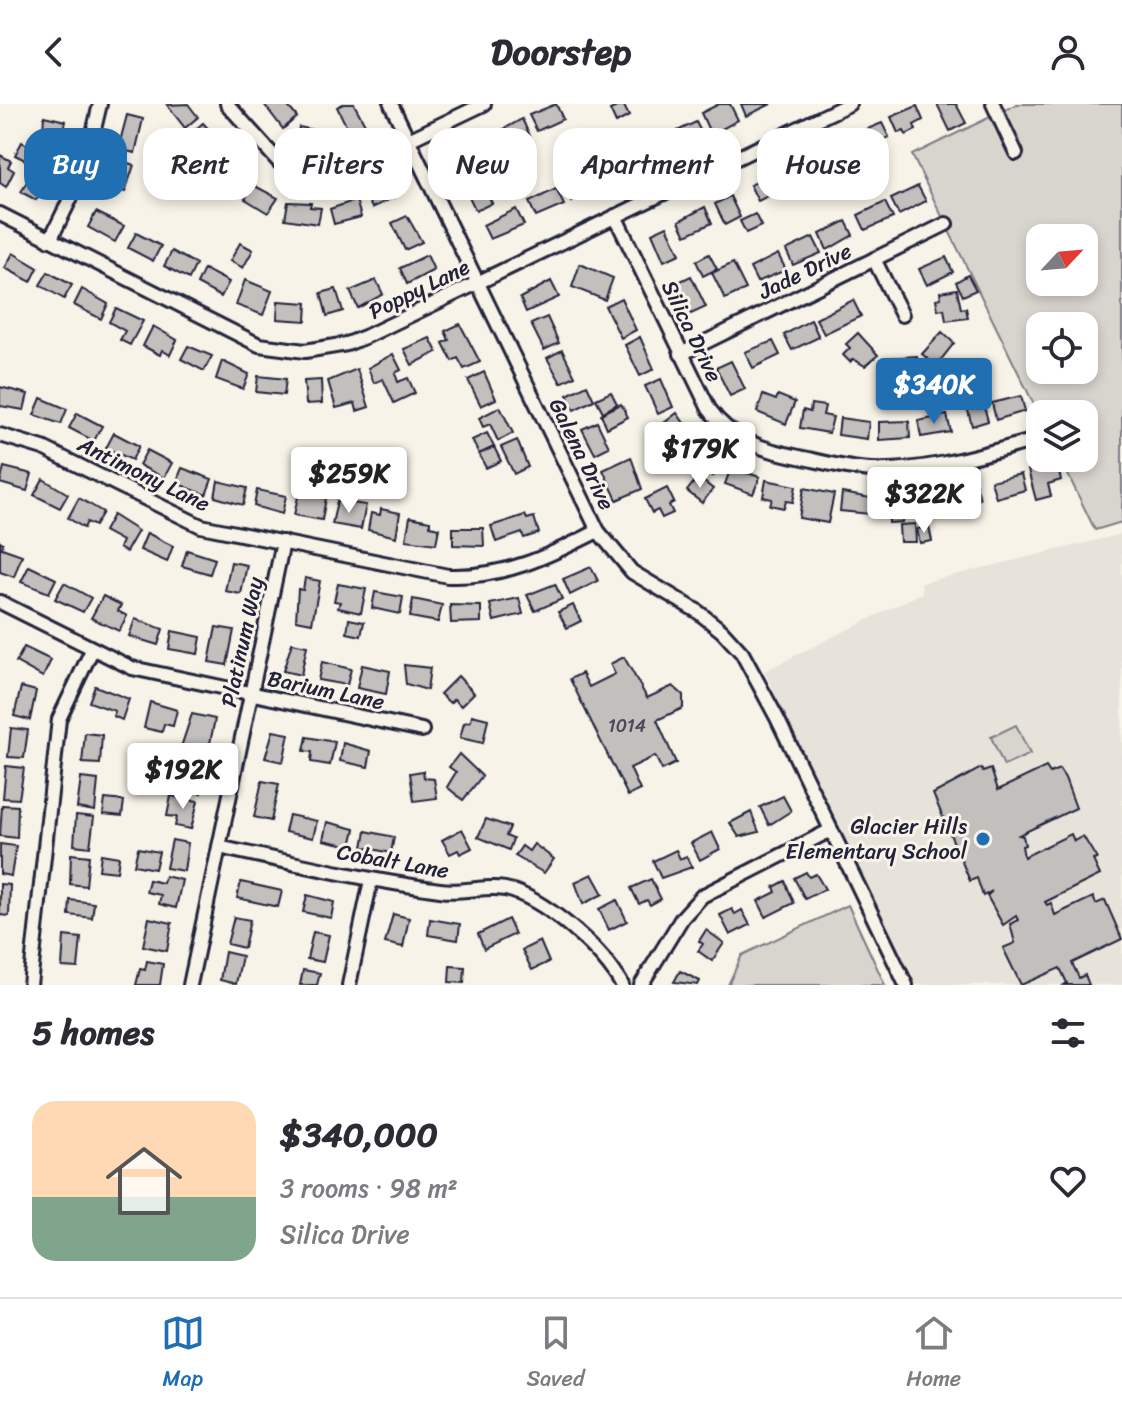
<!DOCTYPE html>
<html lang="en">
<head>
<meta charset="utf-8">
<style>
  body { margin:0; font-family:Sriracha,sans-serif; background:#f7f7f7; color:#2b2b33; height:100vh; display:flex; flex-direction:column; font-size:30px; white-space:nowrap }
  * { box-sizing:border-box; margin:0 }
  p { font-size:26px; color:#7c7c81 }
  .icon { flex:none; width:44px; height:44px; fill:none; stroke:currentColor; stroke-width:2; stroke-linecap:round; stroke-linejoin:round }
  .map { position:relative; height:881px; overflow:hidden }
  .sheet { display:flex; flex-direction:column; background:#fff; flex:1 }
  .sheet>* { flex:none }
  .banner { position:absolute; left:24px; top:24px; width:1074px; height:72px; display:flex; gap:16px }
  .needle { width:52px; rotate:64deg }
  .fabs { position:absolute; left:1026px; top:120px; display:grid; gap:16px }
  .fabs a { display:grid; place-items:center; width:72px; height:72px; border-radius:16px; background:#fff; box-shadow:0 4px 12px #0003; font-size:40px }
  .price { position:absolute; translate:-50% -68px; padding:0 18px; border-radius:8px; background:#fff; color:#222; font-size:26px; line-height:52px; filter:drop-shadow(0 2px 4px #0008) }
  .price::after { content:''; position:absolute; left:50%; top:48px; width:24px; height:18px; margin-left:-12px; background:inherit; clip-path:polygon(0 0,100% 0,50% 100%) }
  .price.on { background:#1f6fb2; color:#fff }
  ul { padding:0; list-style:none }
  li { display:flex; align-items:center; gap:24px; height:200px; padding:0 32px }
  li+li { border-top:2px solid #e1e1e2 }
  li span { display:grid; place-items:center; flex:none; width:224px; height:160px; border-radius:24px; color:#555 }
  li>.icon { margin-inline-start:auto }
  span .icon { width:96px; height:96px; fill:#fffc; stroke-width:1 }
  li b { font-size:34px }
  h2 { display:flex; justify-content:space-between; align-items:center; height:96px; padding:0 32px; font-size:34px }
  .chip { padding:0 28px; border-radius:24px; background:#fff; box-shadow:0 4px 12px #0003; font-size:28px; line-height:72px }
  .chip.on { background:#1f6fb2; color:#fff }
  header { display:flex; justify-content:space-between; align-items:center; height:104px; padding:0 32px; background:#fff; font-size:36px; font-weight:700 }
  .tabs { display:flex; justify-content:space-around; align-items:center; height:112px; border-top:2px solid #e1e1e2; background:#fff; font-size:22px; color:#7c7c81 }
  .tabs a { display:grid; justify-items:center; gap:4px }
  .tabs .on { color:#1f6fb2 }
  .map>svg:first-child { display:block }
  .built { fill:#e7e3db }
  .green { fill:#d8d5cf; stroke:#7d7c85; stroke-width:2; fill-rule:evenodd }
  .building { fill:#c2bfbd; stroke:#22223b; stroke-width:2 }
  .lines { fill:none; stroke-linecap:round; stroke-linejoin:round }
  .minor-casing { stroke:#22223b; stroke-width:18 }
  .minor { stroke:#f7f3e8; stroke-width:12 }
  .poi-dot { fill:#1f6fb2; stroke:#f7f3e8; stroke-width:3 }
  .labels { text-anchor:middle; dominant-baseline:central; stroke-width:6; stroke-linejoin:round; paint-order:stroke }
  .number-label { font-size:18px; fill:#4a495c }
  .street-label { font-size:22px; fill:#22223b; stroke:#f7f3e8 }
  .poi-label { font-size:22px; fill:#22223b; stroke:#f7f3e8; text-anchor:end }
</style>
</head>
<body>
<header><svg class="icon" aria-label="back" viewBox="0 0 24 24"><path d="M15 5l-7 7 7 7"/></svg>Doorstep<svg class="icon" aria-label="person" viewBox="0 0 24 24"><circle cx="12" cy="8" r="4"/><path d="M4 21q1-7 8-7t8 7"/></svg></header>
<div class="map">
<svg width="1122" height="881" viewBox="0 0 1122 881">
  <rect width="100%" height="100%" fill="#f7f3e8"/>
  <filter id="ink" filterUnits="userSpaceOnUse"><feTurbulence type="fractalNoise" baseFrequency=".0125" numOctaves="2"/><feDisplacementMap in="SourceGraphic" scale="16" xChannelSelector="R" yChannelSelector="G"/><feConvolveMatrix kernelMatrix="1 2 1 2 8 2 1 2 1" color-interpolation-filters="sRGB"/></filter>
  <g filter="url(#ink)">
    <path class="built" d="M1122 430V881H915L764 567 922 489 921 479Z"/>
    <g class="green">
      <path d="M1017 0H1122V418L1095 426 1060 354H1084V310H1040V313L912 51ZM1040 134H1084V178H1040ZM1040 222H1084V266H1040Z"/>
      <path d="M1016 621 1030 650 1004 662 991 633Z"/>
      <path d="M848 801 885 881H728L742 851Z"/>
    </g>
    <g class="building">
      <path d="M188 0 198 13 185 24 167 1Z"/>
      <path d="M264 0H286L297 13 283 25Z"/>
      <path d="M343 0H354L366 22 350 30 337 3Z"/>
      <path d="M556 0 563 15 537 27 529 11Z"/>
      <path d="M623 0 629 12 616 19 610 6Z"/>
      <path d="M719 0H730L738 16 711 31 701 9Z"/>
      <path d="M741 0H771L746 12Z"/>
      <path d="M937 0H956L966 19 950 27Z"/>
      <path d="M917 2 923 16 914 21 916 26 906 31 904 27 898 29 891 13Z"/>
      <path d="M127 11 143 15 135 49 118 45Z"/>
      <path d="M44 12 66 17 60 45 42 41Z"/>
      <path d="M522 15 533 38 508 50 497 29Z"/>
      <path d="M696 18 704 34 677 47 669 31Z"/>
      <path d="M203 19 224 42 210 54 190 30Z"/>
      <path d="M882 19 889 33 862 46 855 30Z"/>
      <path d="M299 23 328 29 325 46 296 39Z"/>
      <path d="M487 30 496 48 456 64 449 49Z"/>
      <path d="M660 36 668 50 643 64 635 47Z"/>
      <path d="M847 36 854 50 827 63 820 47Z"/>
      <path d="M22 38 35 46 29 58 15 51Z"/>
      <path d="M43 48 58 56 51 69 36 62Z"/>
      <path d="M231 50 250 72 236 84 218 62Z"/>
      <path d="M0 51 11 57 8 63 14 67 6 83 0 79Z"/>
      <path d="M626 52 633 67 606 81 599 65Z"/>
      <path d="M810 52 818 68 800 77 803 84 795 88 784 66Z"/>
      <path d="M119 56 134 61 125 88 108 82Z"/>
      <path d="M35 63 50 71 36 96 21 88Z"/>
      <path d="M477 69 492 99 476 107 461 76Z"/>
      <path d="M591 69 598 83 572 98 564 82Z"/>
      <path d="M777 69 785 84 758 97 750 81Z"/>
      <path d="M825 72 832 86 817 93 811 80Z"/>
      <path d="M394 76 401 90 372 104 364 88Z"/>
      <path d="M253 81 278 94 268 109 245 95Z"/>
      <path d="M918 82 926 97 899 111 891 95Z"/>
      <path d="M556 85 564 101 536 113 529 98Z"/>
      <path d="M730 92 740 113 725 121 715 100Z"/>
      <path d="M356 96 361 113 334 120 330 105Z"/>
      <path d="M288 98 311 99 310 103 321 104 318 120 285 115Z"/>
      <path d="M885 98 893 114 865 126 858 111Z"/>
      <path d="M705 103 712 119 686 131 679 117Z"/>
      <path d="M516 105 524 121 490 135 483 121Z"/>
      <path d="M96 108 124 122 115 138 88 123Z"/>
      <path d="M755 110 761 122 746 129 740 117Z"/>
      <path d="M407 112 422 138 405 146 392 119Z"/>
      <path d="M846 117 853 131 827 146 820 130Z"/>
      <path d="M667 122 680 150 664 157 652 129Z"/>
      <path d="M136 129 161 142 153 157 128 144Z"/>
      <path d="M813 133 821 149 793 161 786 146Z"/>
      <path d="M240 139 253 146 243 164 230 157Z"/>
      <path d="M172 147 196 160 189 175 164 162Z"/>
      <path d="M13 149 38 164 31 178 5 164Z"/>
      <path d="M709 150 717 165 703 172 696 157Z"/>
      <path d="M778 150 786 166 757 178 750 164Z"/>
      <path d="M427 151 434 166 407 180 400 164Z"/>
      <path d="M946 153 953 168 927 181 919 165Z"/>
      <path d="M733 159 746 185 725 195 712 169Z"/>
      <path d="M580 160 613 174 605 196 572 183Z"/>
      <path d="M204 165 229 178 221 193 197 180Z"/>
      <path d="M48 168 72 181 64 195 40 181Z"/>
      <path d="M968 171 976 186 963 192 956 178Z"/>
      <path d="M691 172 706 203 691 210 674 180Z"/>
      <path d="M245 176 272 187 263 211 236 201Z"/>
      <path d="M376 176 383 190 358 204 350 187Z"/>
      <path d="M551 177 559 193 526 208 520 194Z"/>
      <path d="M82 185 108 200 101 215 74 201Z"/>
      <path d="M336 185 343 207 327 212 321 189Z"/>
      <path d="M957 185 961 205 966 204 968 214 946 217 944 205 938 206 936 195 941 194 940 188Z"/>
      <path d="M621 194 636 226 621 234 605 202Z"/>
      <path d="M853 196 861 212 824 230 816 215Z"/>
      <path d="M278 197 307 199 306 217 277 215Z"/>
      <path d="M116 204 143 217 130 241 120 236 125 227 109 218Z"/>
      <path d="M547 213 559 239 544 246 531 220Z"/>
      <path d="M811 216 819 233 792 246 784 231Z"/>
      <path d="M460 220 480 258 464 265 458 254 452 257 443 239 449 236 445 227Z"/>
      <path d="M153 222 177 236 170 251 162 246 160 251 143 242Z"/>
      <path d="M942 228 954 239 936 262 922 250Z"/>
      <path d="M858 229 878 251 865 262 853 255 850 258 843 251 850 244 846 240Z"/>
      <path d="M640 233 654 265 640 272 625 241Z"/>
      <path d="M430 234 437 248 412 261 404 245Z"/>
      <path d="M773 237 780 251 753 264 745 248Z"/>
      <path d="M188 242 212 252 204 267 181 255Z"/>
      <path d="M562 246 575 272 561 279 547 254Z"/>
      <path d="M393 250 401 266 395 269 398 278 408 274 415 289 394 299 383 275 374 279 368 264Z"/>
      <path d="M917 252 918 270 888 271V254Z"/>
      <path d="M222 257 249 270 243 285 216 275Z"/>
      <path d="M731 257 745 285 730 292 716 264Z"/>
      <path d="M357 265 369 303 357 307 355 299 336 304 328 277Z"/>
      <path d="M484 268 496 295 481 302 468 276Z"/>
      <path d="M258 272 286 275 284 291 256 288Z"/>
      <path d="M661 275 673 303 658 310 645 282Z"/>
      <path d="M321 276 322 299 306 300 304 277Z"/>
      <path d="M587 281 594 296 574 306 567 291Z"/>
      <path d="M0 283 28 290 24 306 0 302Z"/>
      <path d="M611 288 617 300 603 308 596 295Z"/>
      <path d="M763 291 776 296 778 291 795 298 786 320 757 308Z"/>
      <path d="M1021 292 1025 307 996 316 992 299Z"/>
      <path d="M41 294 67 305 61 320 34 311Z"/>
      <path d="M982 295 988 317 972 322 966 299Z"/>
      <path d="M621 300 628 313 607 324 601 310Z"/>
      <path d="M811 300 825 302 823 311 833 313 829 329 800 324 803 306 810 308Z"/>
      <path d="M500 303 513 329 498 337 490 320 483 323 479 314Z"/>
      <path d="M77 309 102 322 94 337 69 324Z"/>
      <path d="M677 309 694 333 680 343 664 319Z"/>
      <path d="M947 311 951 328 921 333 918 317Z"/>
      <path d="M840 314 869 318 867 335 838 331Z"/>
      <path d="M909 317 910 334 879 336V318Z"/>
      <path d="M597 318 609 343 595 350 582 325Z"/>
      <path d="M114 329 139 342 132 356 106 344Z"/>
      <path d="M487 329 494 343 479 350 472 336Z"/>
      <path d="M517 336 528 363 514 370 501 343Z"/>
      <path d="M700 341 724 358 713 372 690 354Z"/>
      <path d="M494 343 501 357 486 364 479 350Z"/>
      <path d="M147 346 172 359 164 374 139 361Z"/>
      <path d="M631 353 642 385 617 396 603 366Z"/>
      <path d="M1057 360 1061 376 1048 380 1051 392 1036 396 1028 366Z"/>
      <path d="M4 363 32 370 27 387 0 379Z"/>
      <path d="M182 364 212 375 206 391 176 379Z"/>
      <path d="M731 364 760 373 753 390 725 380Z"/>
      <path d="M1021 370 1025 386 996 394 991 377Z"/>
      <path d="M360 373 374 376 371 387 357 384Z"/>
      <path d="M698 373 713 385 702 399 687 387Z"/>
      <path d="M43 375 68 390 60 404 34 391Z"/>
      <path d="M766 376 796 382 793 398 786 397 784 404 770 401 772 395 763 393Z"/>
      <path d="M218 377 247 384 243 401 215 393Z"/>
      <path d="M976 380 980 395 974 396 977 406 961 410 955 385Z"/>
      <path d="M667 384 674 398 669 401 673 409 662 414 658 406 652 409 645 395Z"/>
      <path d="M804 384 834 390 828 419 799 414Z"/>
      <path d="M257 386 286 392 282 410 254 402Z"/>
      <path d="M947 387 949 406 943 407V413L930 414 929 408 919 409 917 392Z"/>
      <path d="M299 388 326 394 322 416 294 411Z"/>
      <path d="M842 389 871 394 870 410 840 407Z"/>
      <path d="M909 392V410H904L902 418 889 419V411H879L878 394Z"/>
      <path d="M79 394 103 408 95 422 87 418 84 424 68 414Z"/>
      <path d="M337 397 366 401 361 425 332 420Z"/>
      <path d="M381 405 400 409 396 433 368 426 371 409 380 411Z"/>
      <path d="M113 411 138 427 126 448 119 444 122 437 104 427Z"/>
      <path d="M525 411 527 415 534 413 539 429 524 434 522 429 496 438 491 422Z"/>
      <path d="M410 413 430 417V422L439 424 436 440 406 436Z"/>
      <path d="M915 420 916 438H900L899 421Z"/>
      <path d="M929 423 932 437 920 439 917 425Z"/>
      <path d="M453 424H483L484 442 453 441Z"/>
      <path d="M147 429 173 442 167 458 140 446Z"/>
      <path d="M0 437 3 439 2 444 22 451 14 473 0 468Z"/>
      <path d="M187 446 215 455 210 470 182 462Z"/>
      <path d="M231 458 247 461 241 490 225 487Z"/>
      <path d="M29 462 56 475 49 489 21 478Z"/>
      <path d="M591 463 598 477 570 491 563 475Z"/>
      <path d="M305 474 320 477 312 519 296 516 298 485 303 486Z"/>
      <path d="M64 479 91 494 83 508 55 495Z"/>
      <path d="M338 480 366 485 361 509 338 504 340 498 334 497Z"/>
      <path d="M555 480 562 495 535 507 527 491Z"/>
      <path d="M375 488 403 493 400 510 372 504Z"/>
      <path d="M103 492 121 501 118 507 127 512 119 527 91 514Z"/>
      <path d="M519 494 523 510 494 517 490 500Z"/>
      <path d="M413 495 442 501 438 518 410 513Z"/>
      <path d="M450 501 481 502V518L451 519Z"/>
      <path d="M573 501 581 517 567 524 558 508Z"/>
      <path d="M135 515 163 525 158 541 129 532Z"/>
      <path d="M349 515 364 518 361 532 347 529Z"/>
      <path d="M216 523 234 526 227 561 209 558Z"/>
      <path d="M172 527 201 533 198 550 169 545Z"/>
      <path d="M292 539 307 542 301 571 283 567Z"/>
      <path d="M24 543 51 556 43 573 16 558Z"/>
      <path d="M624 553 647 594 673 582 683 591V604L657 616 676 659 662 666 655 652 630 664 640 686 628 692 570 575 582 569 589 583 615 570 610 560Z"/>
      <path d="M322 558 351 565 347 581 318 576Z"/>
      <path d="M362 561 390 567 386 590 357 584Z"/>
      <path d="M404 561 430 564 427 586 406 580Z"/>
      <path d="M458 572 474 589 461 602 454 595 450 599 440 590Z"/>
      <path d="M95 582 129 595 122 616 113 612 115 607 89 598Z"/>
      <path d="M21 583 36 587 30 616 14 612Z"/>
      <path d="M150 598 177 606 173 622 164 620 162 628 144 624Z"/>
      <path d="M192 610 215 615 208 649 181 643Z"/>
      <path d="M472 611 488 615 483 639 460 634 464 619 471 617Z"/>
      <path d="M11 624 28 626 24 654 8 653Z"/>
      <path d="M273 627 289 630 283 658 265 654Z"/>
      <path d="M85 629 102 631 100 660 82 659Z"/>
      <path d="M307 633 335 638 330 661 311 658 312 648 304 647Z"/>
      <path d="M343 639 371 647 368 663 340 657Z"/>
      <path d="M459 650 482 672 463 696 447 683 456 668 449 663Z"/>
      <path d="M189 657 205 660 201 689 183 685Z"/>
      <path d="M6 662 24 664 19 695 3 694Z"/>
      <path d="M147 662 161 665 158 681 144 679Z"/>
      <path d="M1046 663 1050 669 1059 665 1065 674 1076 704 1019 731 1023 732 1025 741 1022 742 1024 753 1071 730 1074 737 1083 732 1097 755 1093 756 1100 771 1045 798 1047 801 1051 799 1055 811 1093 793 1096 800 1105 796 1122 835 1072 859 1079 874 1085 871 1089 881H1064L1067 879 1060 864 1021 881 1003 844 1015 839 1010 820 1018 816 1016 812 1003 821 987 792 992 787 983 792 977 774 970 777 933 690 981 664 983 668 991 665 998 686Z"/>
      <path d="M423 667 424 674 434 675 437 694 414 697 410 669Z"/>
      <path d="M81 674 98 676 95 707 77 704Z"/>
      <path d="M262 677 279 680 271 717 254 713Z"/>
      <path d="M171 692 198 697 191 725 175 722 177 713 167 712Z"/>
      <path d="M783 692 791 707 769 721 760 703Z"/>
      <path d="M105 695 124 697 122 712 103 710Z"/>
      <path d="M2 701 18 702 17 734 0 732Z"/>
      <path d="M751 708 759 728 739 733 730 719Z"/>
      <path d="M76 711 94 713 90 743 74 741Z"/>
      <path d="M289 711 317 717 313 734 285 728Z"/>
      <path d="M486 715 510 723 506 732 513 735 509 746 478 733Z"/>
      <path d="M327 718 355 725 351 742 323 736Z"/>
      <path d="M462 725 472 744 460 750 458 746 450 750 442 736Z"/>
      <path d="M366 727 394 733 391 749 363 743Z"/>
      <path d="M712 728 720 745 700 756 691 739Z"/>
      <path d="M172 736 188 739 184 767 166 764Z"/>
      <path d="M0 740 16 742 11 772 0 770Z"/>
      <path d="M534 740 554 755 544 769 515 752 522 742 529 747Z"/>
      <path d="M138 744 159 748 155 765 134 761Z"/>
      <path d="M676 746 680 755 686 752 692 763 661 774 653 757Z"/>
      <path d="M71 750 89 752 86 782 70 780Z"/>
      <path d="M101 750 119 753 117 768 99 766Z"/>
      <path d="M806 768 809 773 816 770 825 785 805 795 794 774Z"/>
      <path d="M592 770 603 790 583 800 575 778Z"/>
      <path d="M165 772 182 776 176 804 159 800 161 791 146 788 149 776 163 779Z"/>
      <path d="M651 775 661 795 650 801 647 796 639 800 631 784Z"/>
      <path d="M785 777 794 799 766 813 758 797 776 788 774 783Z"/>
      <path d="M241 778 282 787 278 803 237 794Z"/>
      <path d="M0 780 10 781 9 812 0 811Z"/>
      <path d="M307 791 334 798 331 814 303 808Z"/>
      <path d="M70 796 94 799 92 814 69 811Z"/>
      <path d="M617 796 627 817 609 826 599 805Z"/>
      <path d="M732 805 735 810 742 806 750 821 730 831 720 811Z"/>
      <path d="M393 810 409 814 403 843 385 839Z"/>
      <path d="M234 813 250 816 244 844 227 840Z"/>
      <path d="M149 814 172 819 167 847 143 842Z"/>
      <path d="M430 815 460 820 458 836 428 831Z"/>
      <path d="M508 815 515 830 484 845 478 830Z"/>
      <path d="M706 826 724 839 712 857 698 847 703 840 699 837Z"/>
      <path d="M313 828 329 831 323 858 307 855Z"/>
      <path d="M64 832 81 834 78 864 62 863Z"/>
      <path d="M540 837 549 858 532 866 522 846Z"/>
      <path d="M225 848 242 852 236 880 220 876Z"/>
      <path d="M147 857 163 860 160 881H136L140 865 145 866Z"/>
      <path d="M450 862 465 863 464 879 449 878Z"/>
      <path d="M303 866 320 869 317 881H300Z"/>
      <path d="M680 867 700 877 698 881 674 878Z"/>
    </g>
    <g class="lines">
      <g class="minor-casing">
        <g id="minor">
          <path d="M227 0 279 58 315 71 350 64 484 0"/>
          <path d="M391 0 598 427 632 468 697 507 722 527 742 549 777 614 906 881"/>
          <path d="M993 0 1016 49"/>
          <path d="M0 110 259 241 305 247 347 240 367 232 849 0"/>
          <path d="M615 112 709 305C731 336 763 346 799 353 823 358 848 365 872 366 928 368 983 350 1036 336"/>
          <path d="M50 136 84 67 100 0"/>
          <path d="M874 155 902 211"/>
          <path d="M681 250 946 120"/>
          <path d="M0 331 43 344 201 422 448 472C504 474 549 452 598 427"/>
          <path d="M0 498 132 564 422 626"/>
          <path d="M219 743C292 759 365 776 440 786 464 790 490 779 513 787 550 800 604 847 622 881"/>
          <path d="M30 881 59 615 92 546"/>
          <path d="M190 881 283 438"/>
          <path d="M349 881 371 776"/>
          <path d="M641 881 682 814 702 792 831 726"/>
        </g>
      </g>
      <use href="#minor" class="minor"/>
    </g>
  </g>
  <circle class="poi-dot" cx="983" cy="735" r="8"/>
  <g class="labels">
    <g class="number-label">
      <text x="627" y="622">1014</text>
    </g>
    <g class="street-label">
      <text transform="translate(805 167) rotate(-26)">Jade Drive</text>
      <text transform="translate(419 185) rotate(-26)">Poppy Lane</text>
      <text transform="translate(692 227) rotate(64)">Silica Drive</text>
      <text transform="translate(582 350) rotate(64)">Galena Drive</text>
      <text transform="translate(144 370) rotate(26)">Antimony Lane</text>
      <text transform="translate(242 538) rotate(-78)">Platinum Way</text>
      <text transform="translate(326 586) rotate(12)">Barium Lane</text>
      <text transform="translate(393 757) rotate(10)">Cobalt Lane</text>
    </g>
    <g class="poi-label">
      <text x="967" y="722">Glacier Hills<tspan x="967" dy="25">Elementary School</tspan></text>
    </g>
  </g>
</svg>
<div class="fabs">
<a><svg class="needle" viewBox="-14 -14 28 28"><path d="M0-13l5 13h-10z" fill="#e53935"/><path d="M0 13l5-13h-10z" fill="#7c7c81"/></svg></a>
<a><svg class="icon" aria-label="locate" viewBox="0 0 24 24"><circle cx="12" cy="12" r="6"/><path d="M12 2v4M12 18v4M2 12h4M18 12h4"/></svg></a>
<a><svg class="icon" aria-label="layers" viewBox="0 0 24 24"><path d="M12 4l9 5-9 5-9-5zM3 14l9 5 9-5"/></svg></a>
</div>
<b class="price on" style="left:934px;top:322px">$340K</b>
<b class="price" style="left:700px;top:386px">$179K</b>
<b class="price" style="left:349px;top:411px">$259K</b>
<b class="price" style="left:924px;top:431px">$322K</b>
<b class="price" style="left:183px;top:707px">$192K</b>
<div class="banner">
<a class="chip on">Buy</a>
<a class="chip">Rent</a>
<a class="chip">Filters</a>
<a class="chip">New</a>
<a class="chip">Apartment</a>
<a class="chip">House</a>
</div>
</div>
<section class="sheet">
<h2>5 homes<svg class="icon" aria-label="filters" viewBox="0 0 24 24"><path d="M4 7h16M4 17h16"/><circle cx="9" cy="7" r="2"/><circle cx="15" cy="17" r="2"/></svg></h2>
<ul>
<li><span style="background:linear-gradient(#ffd9b3 60%,#7fa58c 0)"><svg class="icon" aria-label="home" viewBox="0 0 24 24"><path d="M3 11l9-7 9 7M6 9v11h12V9"/></svg></span><div><b>$340,000</b><p>3 rooms · 98 m²</p><p>Silica Drive</p></div><svg class="icon" aria-label="heart" viewBox="0 0 24 24"><path d="M12 20l-8-8c-3-5 5-10 8-4 3-6 11-1 8 4z"/></svg></li>
</ul>
</section>
<nav class="tabs">
<a class="on"><svg class="icon" aria-label="map" viewBox="0 0 24 24"><path d="M3 6l6-2 6 2 6-2v14l-6 2-6-2-6 2zM9 4v14M15 6v14"/></svg>Map</a>
<a><svg class="icon" aria-label="saved" viewBox="0 0 24 24"><path d="M7 4h10v16l-5-4-5 4z"/></svg>Saved</a>
<a><svg class="icon" aria-label="home" viewBox="0 0 24 24"><path d="M3 11l9-7 9 7M6 9v11h12V9"/></svg>Home</a>
</nav>
</body>
</html>
